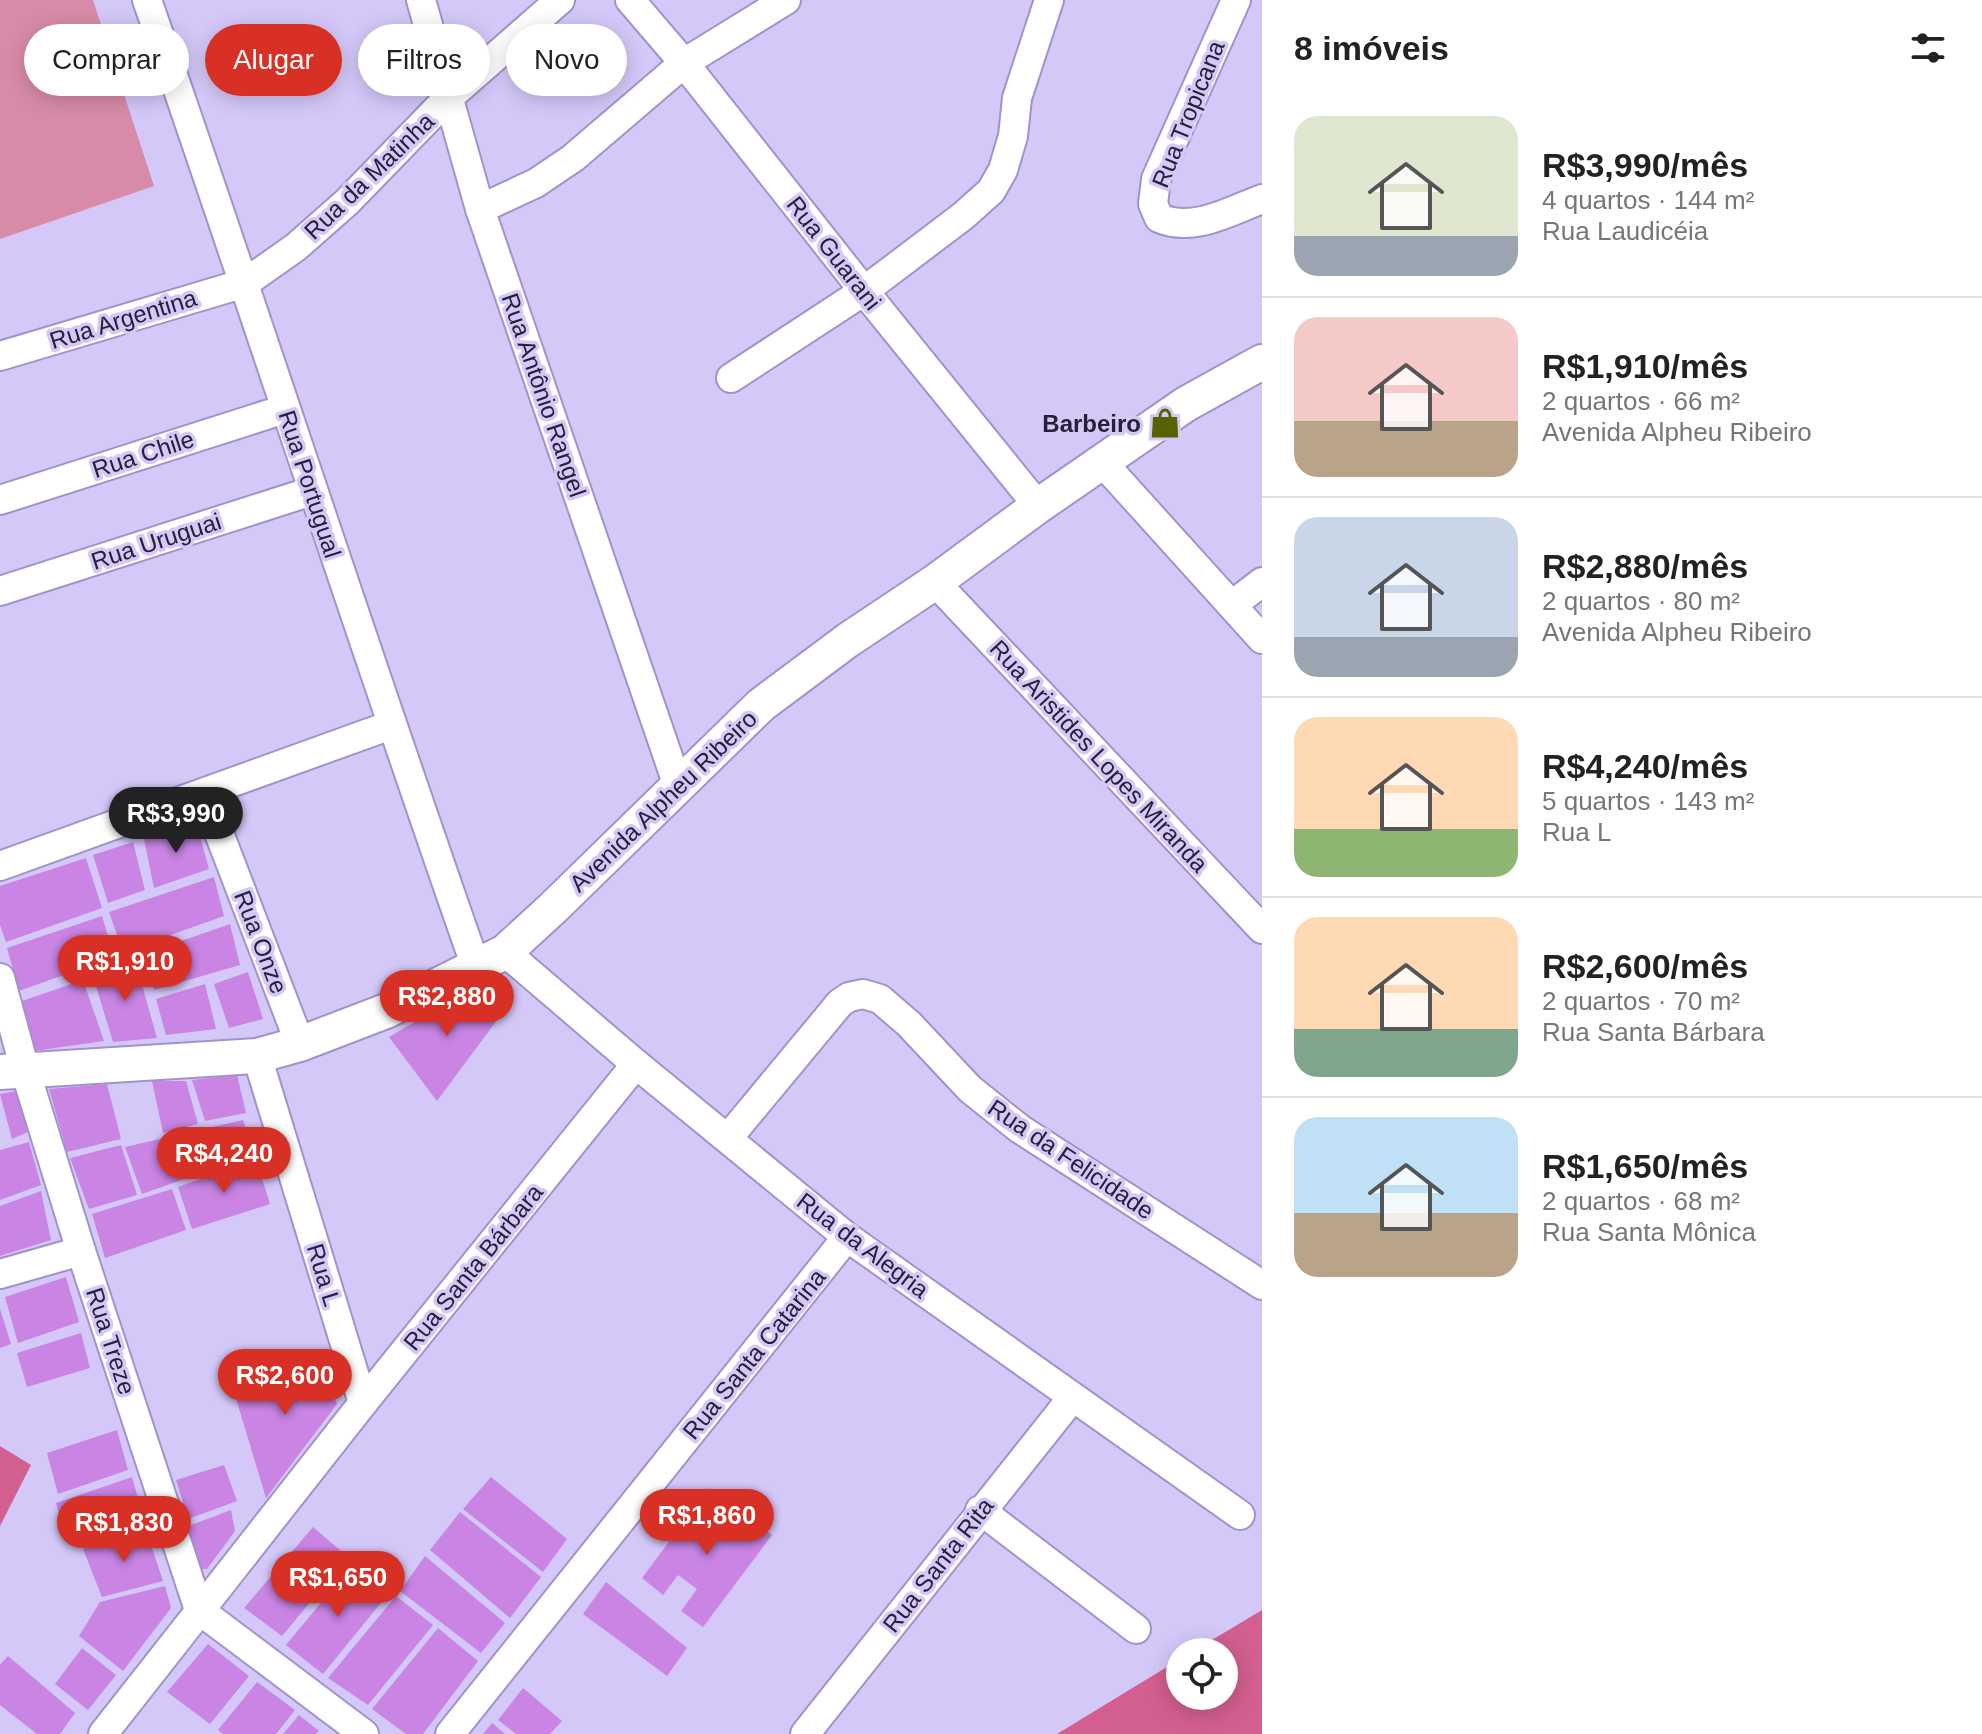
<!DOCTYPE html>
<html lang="pt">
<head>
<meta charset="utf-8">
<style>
  body { margin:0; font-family:Helvetica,sans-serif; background:#f6f6f6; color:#222; height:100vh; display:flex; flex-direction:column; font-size:30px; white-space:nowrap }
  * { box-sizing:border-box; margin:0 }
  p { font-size:26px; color:#767676 }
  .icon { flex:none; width:44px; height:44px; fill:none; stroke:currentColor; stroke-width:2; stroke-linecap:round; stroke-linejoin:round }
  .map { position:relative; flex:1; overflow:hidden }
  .drawer { display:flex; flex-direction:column; background:#fff; width:720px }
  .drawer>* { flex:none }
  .guide { position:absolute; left:24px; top:24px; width:760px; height:72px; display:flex; gap:16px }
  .fabs { position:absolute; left:1166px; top:1638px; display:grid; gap:16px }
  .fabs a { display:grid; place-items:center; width:72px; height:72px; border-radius:50%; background:#fff; box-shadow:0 4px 20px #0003; font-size:40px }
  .price { position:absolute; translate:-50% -68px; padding:0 18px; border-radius:28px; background:#d93025; color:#fff; font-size:26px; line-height:52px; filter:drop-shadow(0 2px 4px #0008) }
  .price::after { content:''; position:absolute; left:50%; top:48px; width:24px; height:18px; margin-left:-12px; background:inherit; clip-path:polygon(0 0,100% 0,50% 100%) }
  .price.selected { background:#222; color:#fff }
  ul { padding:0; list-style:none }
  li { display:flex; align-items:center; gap:24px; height:200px; padding:0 32px }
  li+li { border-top:2px solid #e0e0e0 }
  li span { display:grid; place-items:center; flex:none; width:224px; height:160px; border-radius:24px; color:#555 }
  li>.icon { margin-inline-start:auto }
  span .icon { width:96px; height:96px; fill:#fffc; stroke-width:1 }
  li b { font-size:34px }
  h2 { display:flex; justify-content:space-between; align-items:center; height:96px; padding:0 32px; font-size:34px }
  .pill { padding:0 28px; border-radius:36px; background:#fff; box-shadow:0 4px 20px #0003; font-size:28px; line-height:72px }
  .pill.selected { background:#d93025; color:#fff }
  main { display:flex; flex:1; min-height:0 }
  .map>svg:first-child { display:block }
  .green { fill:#d88ba8 }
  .forest { fill:#d25f8f }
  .building { fill:#c984e4 }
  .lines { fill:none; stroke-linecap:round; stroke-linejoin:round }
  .minor-casing { stroke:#a192cc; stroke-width:32 }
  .tertiary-casing { stroke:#a192cc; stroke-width:38 }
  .minor { stroke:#fff; stroke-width:28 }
  .tertiary { stroke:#fff; stroke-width:34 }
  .labels { text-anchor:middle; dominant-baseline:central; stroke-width:7; stroke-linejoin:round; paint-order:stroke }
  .street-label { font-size:24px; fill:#272138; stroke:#d4c8f9 }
  .poi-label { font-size:24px; font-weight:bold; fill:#272138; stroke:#d4c8f9; text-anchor:end }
</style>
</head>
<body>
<main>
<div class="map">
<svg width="1262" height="1734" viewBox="0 0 1262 1734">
  <rect width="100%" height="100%" fill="#d4c8f9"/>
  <path class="green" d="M0 0H93L154 186 0 239Z"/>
  <g class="forest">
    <path d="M0 1446 31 1465 0 1526Z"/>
    <path d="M1262 1610V1734H1057L1180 1659V1696H1224V1652H1192Z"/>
  </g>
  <g class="building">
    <path d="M196 822 209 869 154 888 144 839Z"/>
    <path d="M133 842 145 890 108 903 93 855Z"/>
    <path d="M86 858 102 908 6 942 0 925V886Z"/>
    <path d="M214 877 224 916 123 952 109 912Z"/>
    <path d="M102 916 114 957 19 991 7 948Z"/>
    <path d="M230 924 240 965 154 990 144 954Z"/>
    <path d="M135 960 157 1038 113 1042 92 973Z"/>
    <path d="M248 972 263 1019 229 1028 214 984Z"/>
    <path d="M83 980 104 1041 34 1051 22 1001Z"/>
    <path d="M205 984 216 1029 166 1035 156 999Z"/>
    <path d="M480 984 503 1012 437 1101 389 1037Z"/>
    <path d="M237 1075 246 1113 205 1121 192 1080Z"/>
    <path d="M152 1081H186L198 1124 163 1133Z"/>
    <path d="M107 1084 121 1139 67 1152 49 1089Z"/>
    <path d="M17 1091 28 1132 12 1139 0 1094Z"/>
    <path d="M243 1120 254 1154 142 1194 125 1147Z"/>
    <path d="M29 1142 41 1185 0 1200V1150Z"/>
    <path d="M121 1145 137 1195 89 1209 70 1158Z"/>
    <path d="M256 1159 270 1204 192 1229 178 1187Z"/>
    <path d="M172 1189 186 1230 105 1258 92 1214Z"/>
    <path d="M41 1191 51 1240 0 1256V1206Z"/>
    <path d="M66 1277 79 1322 18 1343 5 1297Z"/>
    <path d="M0 1309 11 1344 0 1348Z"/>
    <path d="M81 1333 90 1368 27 1387 17 1353Z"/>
    <path d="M322 1358 337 1404 266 1498 234 1392Z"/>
    <path d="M117 1430 128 1470 58 1494 47 1453Z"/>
    <path d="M224 1465 237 1501 188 1519 176 1480Z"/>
    <path d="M132 1477 143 1516 67 1541 56 1503Z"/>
    <path d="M491 1477 567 1539 543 1572 463 1509Z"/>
    <path d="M709 1488 732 1505 715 1528 732 1541 749 1518 772 1535 703 1627 681 1611 697 1589 678 1575 663 1595 642 1578Z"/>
    <path d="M231 1510 235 1531 207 1569H198L186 1527Z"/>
    <path d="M460 1512 541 1577 510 1618 430 1550Z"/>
    <path d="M313 1527 348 1557 282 1636 244 1608Z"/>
    <path d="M146 1530 163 1581 102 1597 83 1549Z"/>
    <path d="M425 1556 505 1623 481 1653 400 1591Z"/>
    <path d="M354 1563 389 1593 323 1674 286 1645Z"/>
    <path d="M606 1582 687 1648 667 1676 583 1614Z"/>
    <path d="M165 1586 171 1608 123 1671 79 1636 100 1602Z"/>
    <path d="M396 1596 433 1625 368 1705 328 1678Z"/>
    <path d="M438 1628 478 1661 423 1734H406L372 1709Z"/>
    <path d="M208 1644 249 1676 210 1724 167 1692Z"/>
    <path d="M82 1648 116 1675 88 1710 55 1684Z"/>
    <path d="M8 1656 75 1713 60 1734H37L0 1705V1665Z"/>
    <path d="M257 1682 295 1710 276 1734H223L218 1730Z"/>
    <path d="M523 1688 562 1721 550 1734H516L498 1720Z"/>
    <path d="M299 1715 319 1731 316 1734H283Z"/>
    <path d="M492 1723 505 1734H483Z"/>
  </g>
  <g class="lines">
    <g class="minor-casing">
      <g id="minor">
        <path d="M147 0C259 322 363 646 476 967"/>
        <path d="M421 0 480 209 678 786"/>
        <path d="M630 0 684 63 864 291 1038 506"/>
        <path d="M1236 0 1156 179 1153 204 1159 218C1193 233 1230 211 1262 199"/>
        <path d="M480 209 536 183 573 158 684 63 786 0"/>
        <path d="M0 356 245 283 296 247 347 202 447 99 560 0"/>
        <path d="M731 378 864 291 963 216 991 191 1003 170 1013 136 1017 98 1049 0"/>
        <path d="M1102 462 1262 639"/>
        <path d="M0 500 285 409"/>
        <path d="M935 582 1262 929"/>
        <path d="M0 591 312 491"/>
        <path d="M1232 605 1262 582"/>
        <path d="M204 794 300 1044"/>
        <path d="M0 866 391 725"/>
        <path d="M505 952 636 1064 847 1237 1240 1515"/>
        <path d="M0 978 25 1070 81 1251 199 1610 364 1734"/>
        <path d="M257 1056 363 1403"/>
        <path d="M728 1138 840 1003 849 997 863 994 880 999 909 1024 970 1089 1020 1129 1262 1285"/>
        <path d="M0 1274 81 1251"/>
        <path d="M980 1510 1136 1629"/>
        <path d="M103 1734 363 1403 636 1064"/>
        <path d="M450 1734 847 1237"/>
        <path d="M805 1734 1072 1398"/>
      </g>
    </g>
    <g class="tertiary-casing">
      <path id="tertiary" d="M0 1072 257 1056 300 1044 386 1011 505 952 553 908 761 705 848 640 935 582 1038 506 1186 404 1262 362"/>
    </g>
    <use href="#minor" class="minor"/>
    <use href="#tertiary" class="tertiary"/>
  </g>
  <defs>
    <g id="shop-bare" transform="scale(2.4)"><path d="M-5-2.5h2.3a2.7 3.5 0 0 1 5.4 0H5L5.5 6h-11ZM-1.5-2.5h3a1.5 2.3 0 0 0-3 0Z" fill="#586200" stroke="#d4c8f9" stroke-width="2.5" paint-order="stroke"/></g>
  </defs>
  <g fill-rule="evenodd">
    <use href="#shop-bare" x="1165" y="423"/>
  </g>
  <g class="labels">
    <g class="street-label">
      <text transform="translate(1188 114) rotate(-68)">Rua Tropicana</text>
      <text transform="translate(369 176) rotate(-44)">Rua da Matinha</text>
      <text transform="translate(834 253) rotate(52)">Rua Guarani</text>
      <text transform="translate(123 319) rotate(-17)">Rua Argentina</text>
      <text transform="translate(544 395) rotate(71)">Rua Antônio Rangel</text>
      <text transform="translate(143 454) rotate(-18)">Rua Chile</text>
      <text transform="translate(310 484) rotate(72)">Rua Portugual</text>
      <text transform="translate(156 541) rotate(-18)">Rua Uruguai</text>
      <text transform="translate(1099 756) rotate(47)">Rua Aristides Lopes Miranda</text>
      <text transform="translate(663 801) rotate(-44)">Avenida Alpheu Ribeiro</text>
      <text transform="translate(261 942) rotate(69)">Rua Onze</text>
      <text transform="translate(1071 1159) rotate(34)">Rua da Felicidade</text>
      <text transform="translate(863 1245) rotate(37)">Rua da Alegria</text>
      <text transform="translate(473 1267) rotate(-51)">Rua Santa Bárbara</text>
      <text transform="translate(324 1275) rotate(73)">Rua L</text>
      <text transform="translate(111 1341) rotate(72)">Rua Treze</text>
      <text transform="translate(754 1354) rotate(-51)">Rua Santa Catarina</text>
      <text transform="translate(938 1565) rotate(-52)">Rua Santa Rita</text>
    </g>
    <g class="poi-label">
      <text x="1141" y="423">Barbeiro</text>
    </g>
  </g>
</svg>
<div class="fabs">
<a><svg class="icon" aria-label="locate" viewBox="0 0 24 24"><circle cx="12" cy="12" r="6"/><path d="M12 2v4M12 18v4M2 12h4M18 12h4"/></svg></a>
</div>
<b class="price selected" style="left:176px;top:855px">R$3,990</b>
<b class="price" style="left:125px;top:1003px">R$1,910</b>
<b class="price" style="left:447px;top:1038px">R$2,880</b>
<b class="price" style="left:224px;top:1195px">R$4,240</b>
<b class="price" style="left:285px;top:1417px">R$2,600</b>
<b class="price" style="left:707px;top:1557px">R$1,860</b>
<b class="price" style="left:124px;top:1564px">R$1,830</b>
<b class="price" style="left:338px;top:1619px">R$1,650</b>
<div class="guide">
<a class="pill">Comprar</a>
<a class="pill selected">Alugar</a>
<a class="pill">Filtros</a>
<a class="pill">Novo</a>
</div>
</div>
<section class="drawer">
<h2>8 imóveis<svg class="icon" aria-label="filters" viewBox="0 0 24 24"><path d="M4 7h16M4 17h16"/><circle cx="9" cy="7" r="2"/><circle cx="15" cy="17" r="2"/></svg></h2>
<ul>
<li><span style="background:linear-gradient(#dfe7d0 75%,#9aa5b1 0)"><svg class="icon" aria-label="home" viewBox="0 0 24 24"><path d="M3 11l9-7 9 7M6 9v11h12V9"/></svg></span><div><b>R$3,990/mês</b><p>4 quartos · 144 m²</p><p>Rua Laudicéia</p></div></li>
<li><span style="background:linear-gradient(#f6c9c9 65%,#b9a48a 0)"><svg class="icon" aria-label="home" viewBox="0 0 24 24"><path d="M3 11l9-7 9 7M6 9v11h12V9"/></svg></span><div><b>R$1,910/mês</b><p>2 quartos · 66 m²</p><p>Avenida Alpheu Ribeiro</p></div></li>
<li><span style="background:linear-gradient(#c9d6e8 75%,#9aa5b1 0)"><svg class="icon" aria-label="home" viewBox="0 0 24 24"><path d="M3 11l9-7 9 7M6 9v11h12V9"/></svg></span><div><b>R$2,880/mês</b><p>2 quartos · 80 m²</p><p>Avenida Alpheu Ribeiro</p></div></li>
<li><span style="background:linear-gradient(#ffd9b3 70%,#8fb573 0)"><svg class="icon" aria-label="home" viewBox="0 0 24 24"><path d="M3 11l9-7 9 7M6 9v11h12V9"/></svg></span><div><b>R$4,240/mês</b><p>5 quartos · 143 m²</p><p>Rua L</p></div></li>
<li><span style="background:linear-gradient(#ffd9b3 70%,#7fa58c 0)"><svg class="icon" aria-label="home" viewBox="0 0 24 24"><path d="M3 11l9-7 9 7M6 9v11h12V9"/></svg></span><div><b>R$2,600/mês</b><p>2 quartos · 70 m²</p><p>Rua Santa Bárbara</p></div></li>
<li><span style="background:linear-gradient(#bfe0f5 60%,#b9a48a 0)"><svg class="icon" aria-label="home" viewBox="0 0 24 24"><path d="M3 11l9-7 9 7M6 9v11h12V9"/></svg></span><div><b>R$1,650/mês</b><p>2 quartos · 68 m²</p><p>Rua Santa Mônica</p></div></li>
</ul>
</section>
</main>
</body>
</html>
